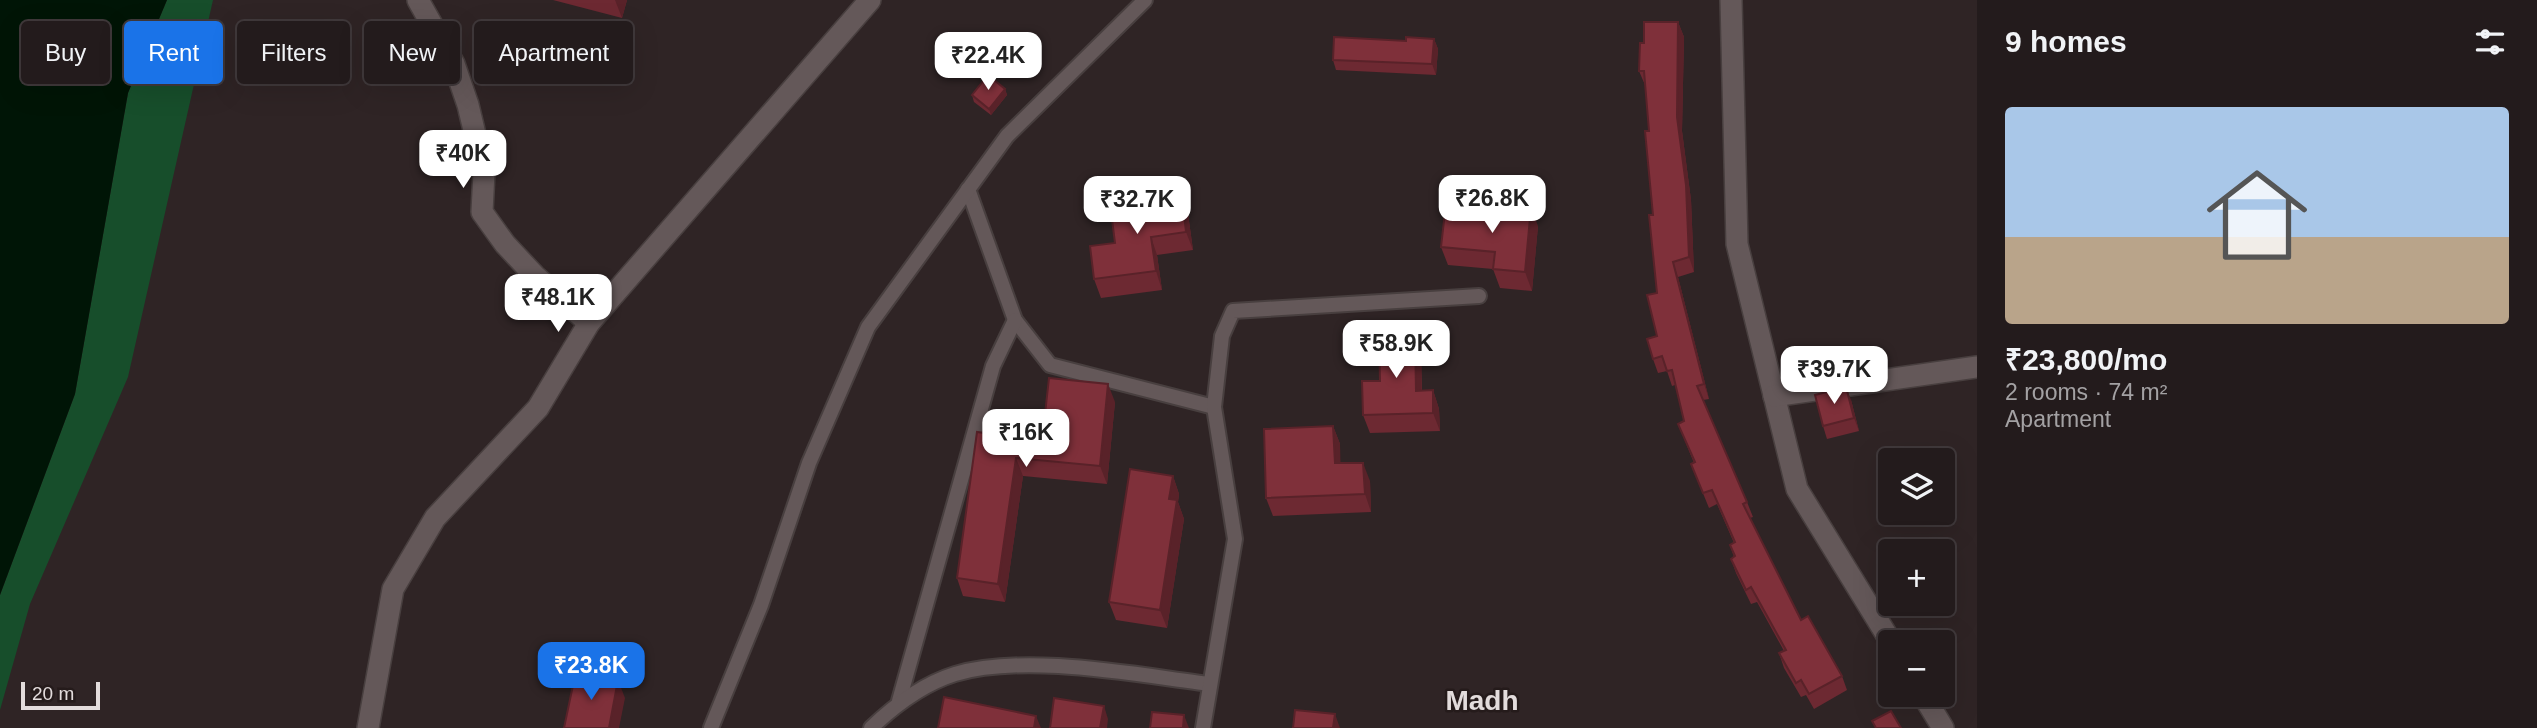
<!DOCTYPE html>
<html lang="en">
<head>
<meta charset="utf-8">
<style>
  body { margin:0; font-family:Arial,sans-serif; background:#2f2829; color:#f1f3f6; height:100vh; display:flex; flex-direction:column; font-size:26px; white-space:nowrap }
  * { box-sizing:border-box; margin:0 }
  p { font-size:23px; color:#a3a1a3 }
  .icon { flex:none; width:38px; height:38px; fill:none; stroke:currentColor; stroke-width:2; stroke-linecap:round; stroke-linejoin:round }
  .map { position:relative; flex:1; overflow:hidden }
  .side { display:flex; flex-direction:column; background:#231b1c; width:560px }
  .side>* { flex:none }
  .hud { position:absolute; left:21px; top:21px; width:665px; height:63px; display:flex; gap:14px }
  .controls { position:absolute; left:1878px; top:448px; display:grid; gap:14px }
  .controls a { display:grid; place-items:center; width:77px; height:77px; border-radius:7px; background:#231b1c; box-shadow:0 7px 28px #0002,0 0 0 2px #40393b; font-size:35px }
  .scale { position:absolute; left:21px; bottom:18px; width:79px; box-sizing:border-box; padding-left:7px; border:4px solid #e3dcdc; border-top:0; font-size:19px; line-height:24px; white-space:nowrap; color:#e3dcdc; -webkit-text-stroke:5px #251b1b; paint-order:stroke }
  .price { position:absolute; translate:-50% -60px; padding:0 16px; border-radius:14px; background:#fff; color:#222; font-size:23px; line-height:46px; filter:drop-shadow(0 2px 4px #0008) }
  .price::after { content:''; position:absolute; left:50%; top:42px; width:21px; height:16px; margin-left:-10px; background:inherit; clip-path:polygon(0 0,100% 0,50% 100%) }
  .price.active { background:#1a73e8; color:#fff }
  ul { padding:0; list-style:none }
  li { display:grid; align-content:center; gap:14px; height:371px; padding:0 28px }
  li span { display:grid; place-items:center; height:217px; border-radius:7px; color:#555 }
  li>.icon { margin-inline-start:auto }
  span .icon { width:126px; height:126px; fill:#fffc; stroke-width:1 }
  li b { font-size:30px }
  h2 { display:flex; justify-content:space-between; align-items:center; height:84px; padding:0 28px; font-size:30px }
  .tag { padding:0 24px; border-radius:7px; background:#231b1c; box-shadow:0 7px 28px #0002,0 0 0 2px #40393b; font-size:24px; line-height:63px }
  .tag.active { background:#1a73e8; color:#fff }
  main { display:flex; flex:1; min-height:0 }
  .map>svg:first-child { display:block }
  .green { fill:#174e2b }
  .water { fill:#001506 }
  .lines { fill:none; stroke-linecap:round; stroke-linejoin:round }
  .service-casing { stroke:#483f3f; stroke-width:18 }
  .minor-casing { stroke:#483f3f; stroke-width:24 }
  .service { stroke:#645859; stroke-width:14 }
  .minor { stroke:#645859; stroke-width:21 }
  .wall { fill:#6d2932 }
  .shaded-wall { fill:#592229 }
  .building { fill:#7f303a; stroke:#592229; stroke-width:2 }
  .labels { text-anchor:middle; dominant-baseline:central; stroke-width:5; stroke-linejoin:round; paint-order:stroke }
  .district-label { font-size:28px; font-weight:bold; fill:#e3dcdc; stroke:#251b1b }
</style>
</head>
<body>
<main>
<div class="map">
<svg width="1977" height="728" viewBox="0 0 1977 728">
  <rect width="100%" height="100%" fill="#2f2425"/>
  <path class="green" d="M167 0H213L128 377 30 604 0 710V595L75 394 128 93Z"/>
  <path class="water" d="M0 0H167L128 93 75 394 0 595Z"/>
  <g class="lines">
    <g class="service-casing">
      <g id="service">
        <path d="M968 189 1015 320 1050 365 1214 407"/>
        <path d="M899 701 993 366 1015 320"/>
        <path d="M711 728 761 605 809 463 868 327 1007 136 1145 0"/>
        <path d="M871 728C895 705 923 684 955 674 1026 653 1137 675 1210 684"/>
        <path d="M1203 728 1235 539 1214 407 1222 336 1233 311 1479 296"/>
      </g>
    </g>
    <g class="minor-casing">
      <g id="minor">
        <path d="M418 0 454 64 468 105 484 172 482 212 505 244 535 276 589 323"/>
        <path d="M1731 0 1737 244 1797 489 1891 642"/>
        <path d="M1774 396 1977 367"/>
        <path d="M1923 695 1943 728"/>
        <path d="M368 728 393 589 435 518 538 408 589 323 870 0"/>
      </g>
    </g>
    <use href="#service" class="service"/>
    <use href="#minor" class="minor"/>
  </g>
  <g class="wall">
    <path d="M553 0H627L622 18Z"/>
    <path d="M1678 22 1684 37 1682 131 1691 200 1694 272 1678 277 1709 399 1703 400 1747 502 1753 517 1750 518 1801 620 1842 676 1847 690 1814 709 1806 695 1801 697 1784 668 1779 653 1784 651 1757 602 1751 604 1736 573 1731 559 1734 557 1730 545 1734 543 1717 504 1709 508 1691 464 1694 463 1678 424 1684 421 1675 385 1672 386 1667 371 1658 373 1653 359 1657 336V293L1649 131 1645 85 1639 71 1644 43Z"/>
    <path d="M1434 39 1438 49 1436 75 1336 70 1333 60 1406 41Z"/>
    <path d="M1005 89 1007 95 991 115 974 102 972 95Z"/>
    <path d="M1188 214 1193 250 1157 255 1162 290 1101 298 1094 279 1115 243Z"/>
    <path d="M1538 226 1532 291 1500 288 1493 269 1448 265 1441 247Z"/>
    <path d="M1421 351 1422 391 1433 390 1439 409 1440 431 1370 433 1363 415Z"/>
    <path d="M1851 400 1859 431 1827 439 1823 426Z"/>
    <path d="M1115 402 1107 484 1023 476 1005 602 963 596 957 578 977 432 1042 441Z"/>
    <path d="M1333 426 1340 444V463L1370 481 1371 512 1273 516 1266 498Z"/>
    <path d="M1173 476 1179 494 1178 502 1184 519 1167 628 1116 620 1109 602Z"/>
  </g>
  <g class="shaded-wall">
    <path d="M615 0H627L622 18Z"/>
    <path d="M1678 22 1684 37 1682 131 1691 200 1694 272 1689 257 1677 117Z"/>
    <path d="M1434 39 1438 49 1436 75 1432 64Z"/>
    <path d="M1005 89 1007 95 991 115 989 109Z"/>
    <path d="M1182 195 1188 214 1193 250 1186 232Z"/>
    <path d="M1531 207 1538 226 1532 291 1525 272Z"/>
    <path d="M1151 237 1157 255 1162 290 1156 271Z"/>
    <path d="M1673 262 1678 277 1709 399 1704 384Z"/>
    <path d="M1415 333 1421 351 1422 409 1416 391Z"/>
    <path d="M1108 384 1115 402 1107 484 1100 466Z"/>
    <path d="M1846 387 1851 400 1859 431 1854 418Z"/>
    <path d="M1433 390 1439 409 1440 431 1433 413Z"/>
    <path d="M1333 426 1340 444 1341 482 1335 463Z"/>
    <path d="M1016 458 1023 476 1005 602 998 584Z"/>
    <path d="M1363 463 1370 481 1371 512 1365 494Z"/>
    <path d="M1173 476 1179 494 1178 502 1184 519 1167 628 1160 610 1169 499Z"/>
    <path d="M618 680 625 698 619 728H609Z"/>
    <path d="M1104 706 1108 719 1107 728H1100Z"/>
    <path d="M1335 714 1340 728H1333Z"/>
    <path d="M1184 715 1189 728H1183Z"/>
    <path d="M1036 716 1041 728H1034Z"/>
  </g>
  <g class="building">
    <path d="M1644 22H1678L1677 117 1686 185 1689 257 1673 262 1704 384 1697 386 1747 502 1743 504 1801 620 1808 616 1842 676 1809 694 1801 680 1796 683 1779 653 1786 650 1751 587 1746 590 1731 559 1735 556 1730 545 1735 542 1712 490 1703 493 1691 464 1695 462 1678 424 1684 421 1672 370 1667 371 1662 356 1653 359 1647 339 1657 336 1647 295 1657 293 1649 215H1653L1645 131H1649L1644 71H1639L1640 43H1644Z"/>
    <path d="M1334 37 1406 41V37L1434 39 1432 64 1333 60Z"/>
    <path d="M988 75 1005 89 989 109 972 95Z"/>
    <path d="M1182 195 1186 232 1151 237 1156 271 1094 279 1090 246 1115 243 1110 204Z"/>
    <path d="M1497 204 1531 207 1525 272 1493 269 1495 252 1441 247 1445 212 1496 216Z"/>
    <path d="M1415 333 1416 391 1433 390V413L1363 415 1362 381H1380L1379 334Z"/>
    <path d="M1049 378 1108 384 1100 466 1016 458 998 584 957 578 977 432 1042 441Z"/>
    <path d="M1846 387 1854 418 1823 426 1815 395Z"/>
    <path d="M1333 426 1335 463H1363L1365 494 1266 498 1264 429Z"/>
    <path d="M1130 469 1173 476 1169 499 1177 500 1160 610 1109 602Z"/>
    <path d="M576 671 618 680 609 728H564Z"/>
    <path d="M944 697 1036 716 1034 728H938Z"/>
    <path d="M1054 698 1104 706 1100 728H1050Z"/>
    <path d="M1295 710 1335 714 1333 728H1293Z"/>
    <path d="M1891 711 1901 728H1876L1872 721Z"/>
    <path d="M1152 712 1184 715 1183 728H1150Z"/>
  </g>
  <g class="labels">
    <g class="district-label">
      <text x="1482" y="700">Madh</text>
    </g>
  </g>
</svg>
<div class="controls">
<a><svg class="icon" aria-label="layers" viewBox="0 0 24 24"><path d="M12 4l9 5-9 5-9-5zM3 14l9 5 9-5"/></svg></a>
<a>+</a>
<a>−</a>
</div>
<div class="scale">20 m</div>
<b class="price" style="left:988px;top:92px">₹22.4K</b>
<b class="price" style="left:463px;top:190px">₹40K</b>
<b class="price" style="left:1492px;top:235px">₹26.8K</b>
<b class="price" style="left:1137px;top:236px">₹32.7K</b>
<b class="price" style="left:558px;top:334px">₹48.1K</b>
<b class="price" style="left:1396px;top:380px">₹58.9K</b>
<b class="price" style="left:1834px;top:406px">₹39.7K</b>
<b class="price" style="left:1026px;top:469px">₹16K</b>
<b class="price active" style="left:591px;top:702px">₹23.8K</b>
<div class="hud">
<a class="tag">Buy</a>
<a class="tag active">Rent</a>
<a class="tag">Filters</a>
<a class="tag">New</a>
<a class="tag">Apartment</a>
</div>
</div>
<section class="side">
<h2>9 homes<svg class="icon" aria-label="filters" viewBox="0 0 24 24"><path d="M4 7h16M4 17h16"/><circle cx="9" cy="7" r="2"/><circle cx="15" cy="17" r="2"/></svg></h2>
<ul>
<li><span style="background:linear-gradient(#a9c7e8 60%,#b9a48a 0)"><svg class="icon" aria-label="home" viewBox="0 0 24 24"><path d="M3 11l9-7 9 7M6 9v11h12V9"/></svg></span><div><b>₹23,800/mo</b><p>2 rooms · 74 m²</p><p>Apartment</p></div></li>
</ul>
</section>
</main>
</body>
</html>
